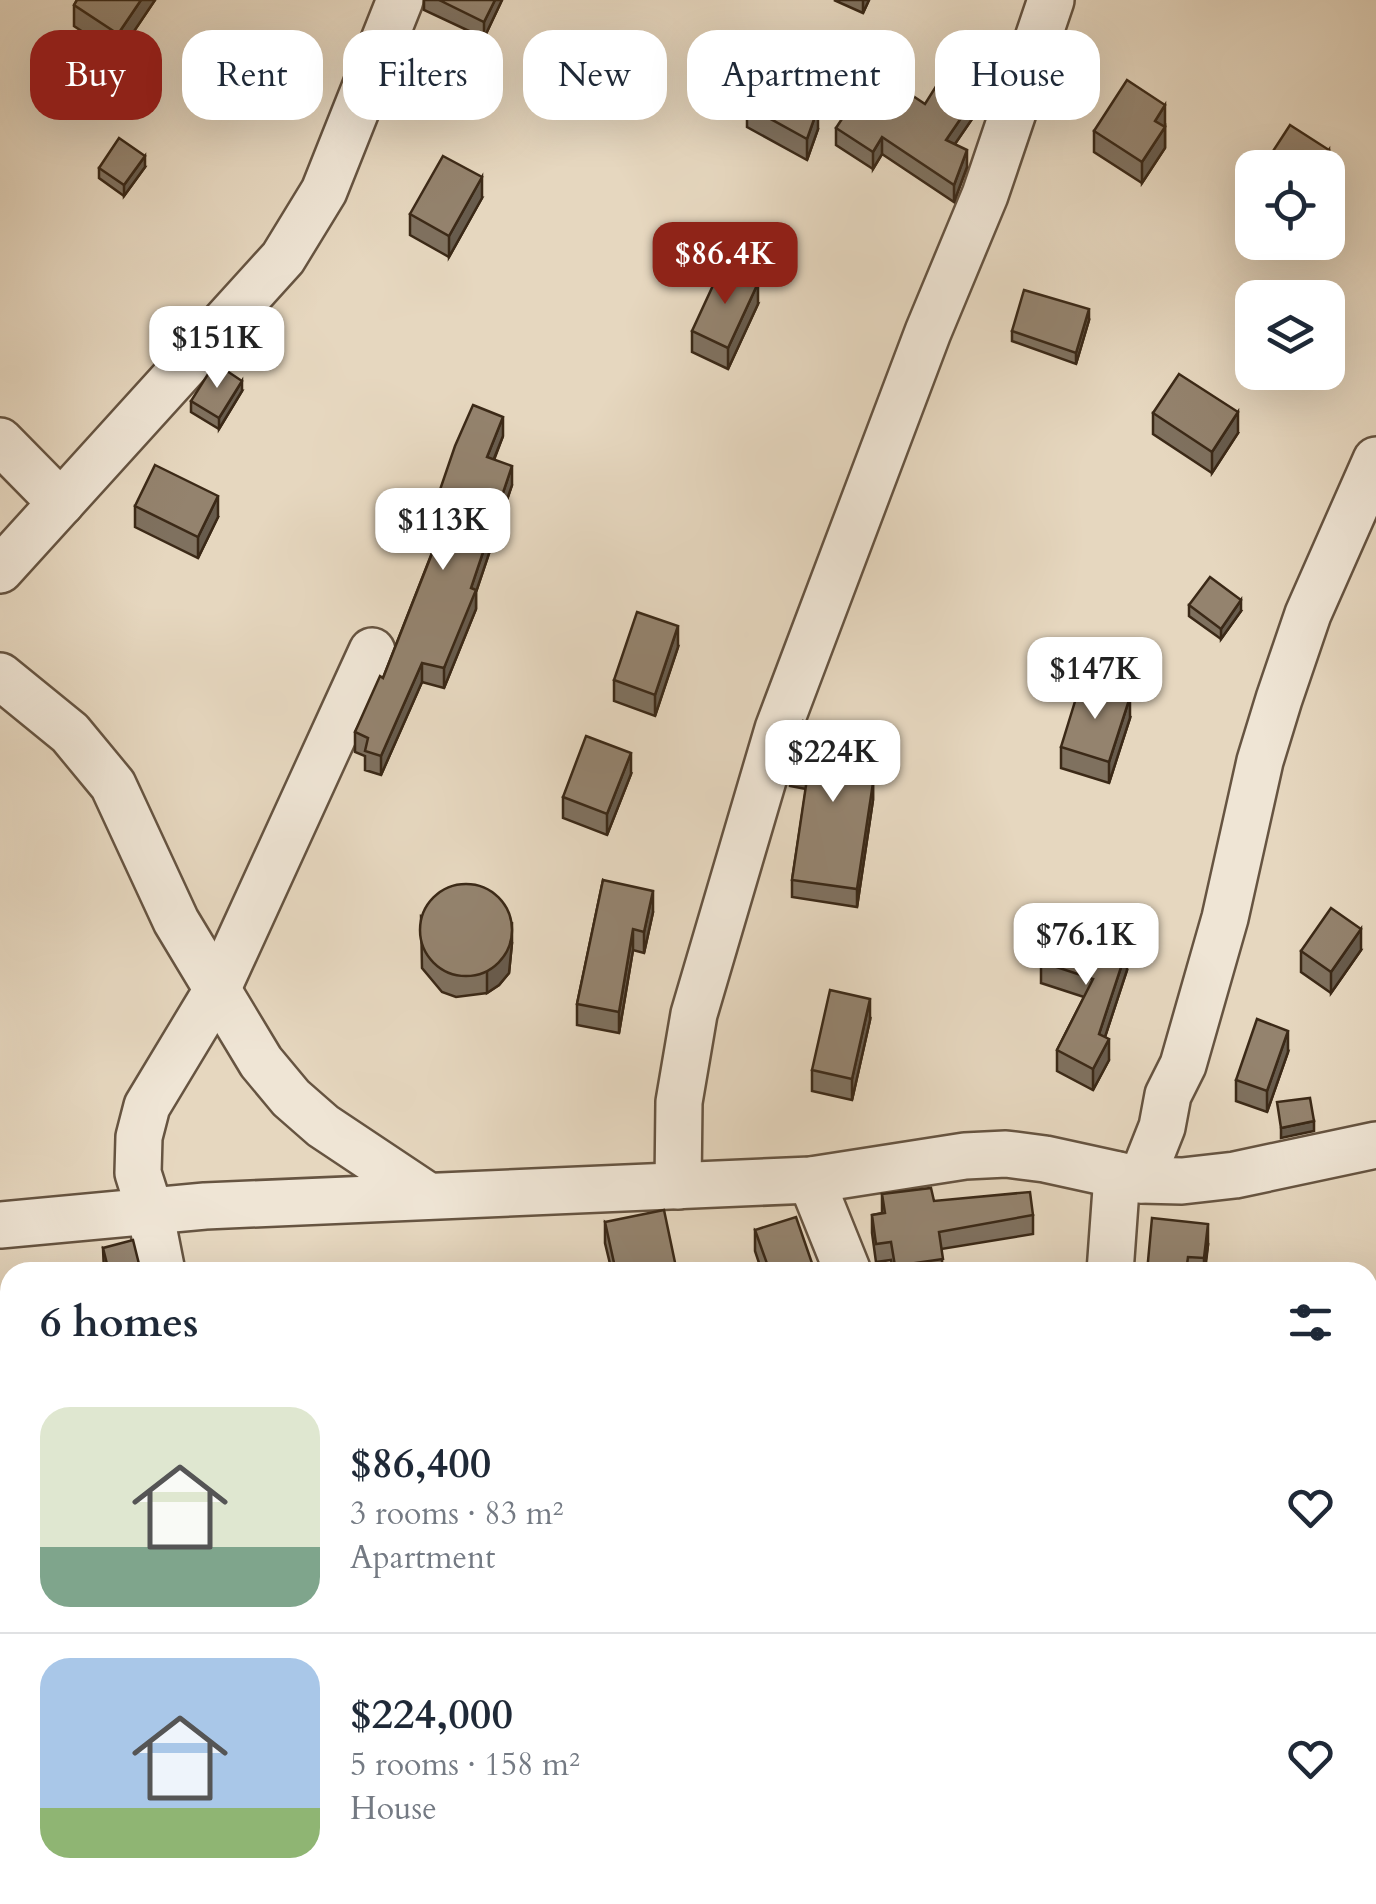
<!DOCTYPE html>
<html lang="en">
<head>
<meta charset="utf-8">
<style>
  body { margin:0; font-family:Cardo,serif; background:#f6f6f7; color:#1f2937; height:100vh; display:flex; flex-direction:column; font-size:38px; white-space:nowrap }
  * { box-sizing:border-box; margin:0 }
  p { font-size:32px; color:#747a83 }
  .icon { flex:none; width:55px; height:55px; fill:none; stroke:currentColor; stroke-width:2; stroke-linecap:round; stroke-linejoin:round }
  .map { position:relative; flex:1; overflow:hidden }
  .sheet { position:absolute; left:0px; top:1262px; width:1378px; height:642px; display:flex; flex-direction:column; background:#fff; border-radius:30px 30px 0 0; box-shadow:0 10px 40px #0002 }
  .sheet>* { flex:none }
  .hud { position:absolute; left:30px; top:30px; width:1318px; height:90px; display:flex; gap:20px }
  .fabs { position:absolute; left:1235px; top:150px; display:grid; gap:20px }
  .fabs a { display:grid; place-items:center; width:110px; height:110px; border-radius:20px; background:#fff; box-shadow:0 10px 40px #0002; font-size:50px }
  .price { position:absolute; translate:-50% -85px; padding:0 22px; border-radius:20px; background:#fff; color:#222; font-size:32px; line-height:65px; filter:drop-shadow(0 2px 5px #0008) }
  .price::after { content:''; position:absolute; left:50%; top:60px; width:30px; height:22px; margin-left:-15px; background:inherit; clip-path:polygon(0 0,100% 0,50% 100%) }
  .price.on { background:#8f2418; color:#fff }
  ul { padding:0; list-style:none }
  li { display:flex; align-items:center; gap:30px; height:250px; padding:0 40px }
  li+li { border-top:2px solid #e0e1e3 }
  li span { display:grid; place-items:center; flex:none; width:280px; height:200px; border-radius:30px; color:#555 }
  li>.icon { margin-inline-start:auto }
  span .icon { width:120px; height:120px; fill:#fffc; stroke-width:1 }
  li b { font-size:42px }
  h2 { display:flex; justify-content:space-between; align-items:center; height:120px; padding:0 40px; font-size:42px }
  .chip { padding:0 35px; border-radius:30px; background:#fff; box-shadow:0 10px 40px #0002; font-size:35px; line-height:90px }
  .chip.on { background:#8f2418; color:#fff }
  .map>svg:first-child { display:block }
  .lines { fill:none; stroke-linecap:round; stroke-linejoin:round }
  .minor-casing { stroke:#665441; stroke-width:50 }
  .minor { stroke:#efe5d5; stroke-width:45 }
  .wall { fill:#7f715f; stroke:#3b2917; stroke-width:2.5 }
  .shaded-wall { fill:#685c4d; stroke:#3b2917; stroke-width:2.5 }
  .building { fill:#94836e; stroke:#3b2917; stroke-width:2.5 }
</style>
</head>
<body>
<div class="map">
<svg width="1376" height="1904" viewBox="0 0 1376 1904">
  <rect width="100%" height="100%" fill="#e6d7bf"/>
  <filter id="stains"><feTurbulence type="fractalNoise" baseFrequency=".002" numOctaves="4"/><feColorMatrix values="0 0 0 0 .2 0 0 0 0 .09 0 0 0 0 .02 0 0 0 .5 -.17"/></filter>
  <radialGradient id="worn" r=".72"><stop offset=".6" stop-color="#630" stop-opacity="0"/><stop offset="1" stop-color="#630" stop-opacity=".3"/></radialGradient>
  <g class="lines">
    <g class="minor-casing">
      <g id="minor">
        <path d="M0 441 61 503"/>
        <path d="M0 570 283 258 324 191 400 0"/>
        <path d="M0 676 70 733 113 785 176 921 261 1062 291 1098 323 1126 428 1196"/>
        <path d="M811 1180 848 1272"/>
        <path d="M1141 1180 1162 1127 1168 1095 1183 1065 1225 918 1260 761 1279 699 1308 614 1376 460"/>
        <path d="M678 1186 679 1102 694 1014 778 729 928 332 985 195 1051 0"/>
        <path d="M0 1225 205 1206 811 1180 965 1156 1006 1154 1045 1159 1141 1180 1182 1181 1235 1175 1376 1145"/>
        <path d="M162 1272 150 1211 138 1173 139 1137 147 1106 217 990 372 651"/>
        <path d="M1110 1272 1117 1175"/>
        <path d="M1368 1801 1376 1812"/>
        <path d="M347 1895 350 1904"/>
        <path d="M989 1895 993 1904"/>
      </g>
    </g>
    <use href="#minor" class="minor"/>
  </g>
  <g class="wall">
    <path d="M77 0H155L118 55 74 26V5Z"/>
    <path d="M424 0H502L484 38 424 10Z"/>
    <path d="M834 0H869L863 13Z"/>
    <path d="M925 104 972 119 955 144 967 167 954 202 882 154 873 169 836 145V128Z"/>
    <path d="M747 106 818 129 807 160 747 127Z"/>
    <path d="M1165 126V148L1142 183 1094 152V131Z"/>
    <path d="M145 167 124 196 99 178V168Z"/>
    <path d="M482 198 449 257 410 235V214Z"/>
    <path d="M758 304 728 369 692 352V331Z"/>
    <path d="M1089 320 1076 364 1012 341V331Z"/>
    <path d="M242 391 219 429 191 412V401Z"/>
    <path d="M1153 413 1238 433 1212 473 1153 434Z"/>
    <path d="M503 436 494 460 512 485 476 592V609L444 688 422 682 381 775 365 770V756L355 752V732L383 678 437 540 430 538V519Z"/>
    <path d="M135 506 218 517 198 558 135 527Z"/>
    <path d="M1189 605 1241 611 1221 639 1189 616Z"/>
    <path d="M678 647 655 716 614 701V680Z"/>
    <path d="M1130 718 1109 783 1061 768V747Z"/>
    <path d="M880 760 873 784V800L857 907 792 897V880L806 789 790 786V768Z"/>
    <path d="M631 774 607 835 563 818V797Z"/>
    <path d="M603 880 653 912 644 953 633 950 619 1033 577 1025V1004Z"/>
    <path d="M421 916 512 943 509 973 499 985 487 993 456 997 442 992 422 968Z"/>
    <path d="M1361 950 1331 993 1301 972V951Z"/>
    <path d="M1041 962 1127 970 1105 1037 1109 1060 1093 1090 1057 1071V1050L1084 997 1041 983Z"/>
    <path d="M870 1020 852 1100 812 1091V1070Z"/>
    <path d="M1288 1052 1267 1112 1236 1101V1080Z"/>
    <path d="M882 1194 1033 1215V1234L941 1249 943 1272H893L891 1260 876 1262 872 1233V1215L882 1213Z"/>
    <path d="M605 1222 677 1272H612L605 1243Z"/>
    <path d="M755 1230 813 1272H762L755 1251Z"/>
    <path d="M1208 1245 1205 1272H1147Z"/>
    <path d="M103 1248 141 1272H104Z"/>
    <path d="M130 1895H194L198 1904H134Z"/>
    <path d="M1018 1895H1085L1091 1904H1018Z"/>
  </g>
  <g class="shaded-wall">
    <path d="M141 0H155L118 55V34Z"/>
    <path d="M495 0H502L484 38V22Z"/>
    <path d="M863 0H869L863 13Z"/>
    <path d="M972 102V119L946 157V140Z"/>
    <path d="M1165 105V126L1155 142V121Z"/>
    <path d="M818 108V129L807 160V139Z"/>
    <path d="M1165 127V148L1142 183V162Z"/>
    <path d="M882 137V154L873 169V152Z"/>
    <path d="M967 150V167L954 202V185Z"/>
    <path d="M1329 150V171L1328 173V168H1317Z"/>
    <path d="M145 156V167L124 196V185Z"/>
    <path d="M482 177V198L449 257V236Z"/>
    <path d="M758 283V304L728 369V348Z"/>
    <path d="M1089 309V320L1076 364V353Z"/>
    <path d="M242 381V391L219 429V418Z"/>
    <path d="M1238 412V433L1212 473V452Z"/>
    <path d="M503 417V436L487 476V457Z"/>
    <path d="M512 466V485L476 592V609L444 688V668Z"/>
    <path d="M218 496V517L198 558V537Z"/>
    <path d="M1241 600V611L1221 639V629Z"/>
    <path d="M678 626V647L655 716V695Z"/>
    <path d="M422 663V682L381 775V756Z"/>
    <path d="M1130 697V718L1109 783V762Z"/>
    <path d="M880 743V760L873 784V800L857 907V889L869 782Z"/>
    <path d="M631 753V774L607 835V814Z"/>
    <path d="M653 891V912L644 953V932Z"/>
    <path d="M512 922V943L509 973 499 985 487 993V972Z"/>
    <path d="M633 929V950L619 1033V1012Z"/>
    <path d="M1361 929V950L1331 993V972Z"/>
    <path d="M1127 949V970L1099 1055V1034Z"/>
    <path d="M870 999V1020L852 1100V1079Z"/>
    <path d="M1288 1031V1052L1267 1112V1091Z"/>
    <path d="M1109 1039V1060L1093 1090V1069Z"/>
    <path d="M1314 1121V1131L1281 1138V1128Z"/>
    <path d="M1208 1224V1245L1204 1272V1258Z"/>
    <path d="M813 1266V1272H795Z"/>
  </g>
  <g class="building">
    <path d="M77 0H141L118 34 74 5Z"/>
    <path d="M439 0H495L484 22Z"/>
    <path d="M874 70 925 104 940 80 972 102 946 140 967 150 954 185 882 137 873 152 836 128Z"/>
    <path d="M762 78 818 108 807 139 747 106Z"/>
    <path d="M1127 80 1165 105 1155 121 1165 127 1142 162 1094 131Z"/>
    <path d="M1290 125 1329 150 1317 168H1262Z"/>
    <path d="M119 138 145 156 124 185 99 168Z"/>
    <path d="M443 156 482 177 449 236 410 214Z"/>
    <path d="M722 266 758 283 728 348 692 331Z"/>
    <path d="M1024 290 1089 309 1076 353 1012 331Z"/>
    <path d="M215 363 242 381 219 418 191 401Z"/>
    <path d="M1179 374 1238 412 1212 452 1153 413Z"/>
    <path d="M473 405 503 417 487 457 512 466 471 588 476 590 444 668 422 663 381 756 365 751 368 738 355 732 380 676 383 678 444 523 430 519 455 446Z"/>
    <path d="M155 465 218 496 198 537 135 506Z"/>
    <path d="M1210 577 1241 600 1221 629 1189 605Z"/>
    <path d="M637 612 678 626 655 695 614 680Z"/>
    <path d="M1081 682 1130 697 1109 762 1061 747Z"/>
    <path d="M803 721 880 743 869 782 873 783 857 889 792 880 808 772 790 768Z"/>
    <path d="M586 736 631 753 607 814 563 797Z"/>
    <path d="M603 880 653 891 644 932 633 929 619 1012 577 1004Z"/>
    <circle cx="466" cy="930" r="46"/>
    <path d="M1331 908 1361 929 1331 972 1301 951Z"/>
    <path d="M1053 925 1127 949 1099 1034 1109 1039 1093 1069 1057 1050 1093 979 1041 962Z"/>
    <path d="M830 990 870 999 852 1079 812 1070Z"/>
    <path d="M1257 1019 1288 1031 1267 1091 1236 1080Z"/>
    <path d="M1310 1098 1314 1121 1281 1128 1277 1102Z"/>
    <path d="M931 1188 934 1201 1030 1192 1033 1215 939 1232 943 1259 895 1266 891 1242 876 1244 872 1215 885 1213 882 1194Z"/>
    <path d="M664 1210 677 1272H616L605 1222Z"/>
    <path d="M796 1217 813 1266 795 1272H770L755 1230Z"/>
    <path d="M1152 1218 1208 1224 1204 1258 1188 1257 1186 1272H1147Z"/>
    <path d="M133 1240 141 1272H109L103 1248Z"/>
    <path d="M140 1895H194L198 1903 144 1904Z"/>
    <path d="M1023 1895H1085L1091 1904H1030Z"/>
  </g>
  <rect width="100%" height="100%" filter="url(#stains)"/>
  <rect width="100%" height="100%" fill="url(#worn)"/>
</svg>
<div class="fabs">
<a><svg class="icon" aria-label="locate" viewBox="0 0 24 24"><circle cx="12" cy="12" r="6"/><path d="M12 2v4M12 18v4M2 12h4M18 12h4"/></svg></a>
<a><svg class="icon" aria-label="layers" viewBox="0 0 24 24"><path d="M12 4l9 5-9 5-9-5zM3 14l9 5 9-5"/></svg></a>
</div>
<b class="price on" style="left:725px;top:307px">$86.4K</b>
<b class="price" style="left:217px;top:391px">$151K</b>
<b class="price" style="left:443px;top:573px">$113K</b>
<b class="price" style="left:1095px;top:722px">$147K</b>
<b class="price" style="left:833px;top:805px">$224K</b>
<b class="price" style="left:1086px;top:988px">$76.1K</b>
<div class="hud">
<a class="chip on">Buy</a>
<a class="chip">Rent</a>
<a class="chip">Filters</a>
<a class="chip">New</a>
<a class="chip">Apartment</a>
<a class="chip">House</a>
</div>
<section class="sheet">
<h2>6 homes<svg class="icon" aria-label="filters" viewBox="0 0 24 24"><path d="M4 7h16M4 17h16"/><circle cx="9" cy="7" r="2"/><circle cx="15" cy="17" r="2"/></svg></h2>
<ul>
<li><span style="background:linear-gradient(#dfe7d0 70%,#7fa58c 0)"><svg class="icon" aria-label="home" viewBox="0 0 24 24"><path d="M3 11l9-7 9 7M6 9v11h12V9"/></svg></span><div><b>$86,400</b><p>3 rooms · 83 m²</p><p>Apartment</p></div><svg class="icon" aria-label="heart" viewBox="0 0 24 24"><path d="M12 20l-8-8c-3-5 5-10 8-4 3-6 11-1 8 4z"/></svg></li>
<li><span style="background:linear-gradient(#a9c7e8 75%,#8fb573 0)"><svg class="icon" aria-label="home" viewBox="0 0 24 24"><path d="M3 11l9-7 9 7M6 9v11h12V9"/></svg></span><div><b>$224,000</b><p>5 rooms · 158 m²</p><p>House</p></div><svg class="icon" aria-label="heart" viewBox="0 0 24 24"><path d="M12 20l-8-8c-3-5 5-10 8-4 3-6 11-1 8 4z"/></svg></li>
</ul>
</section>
</div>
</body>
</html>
